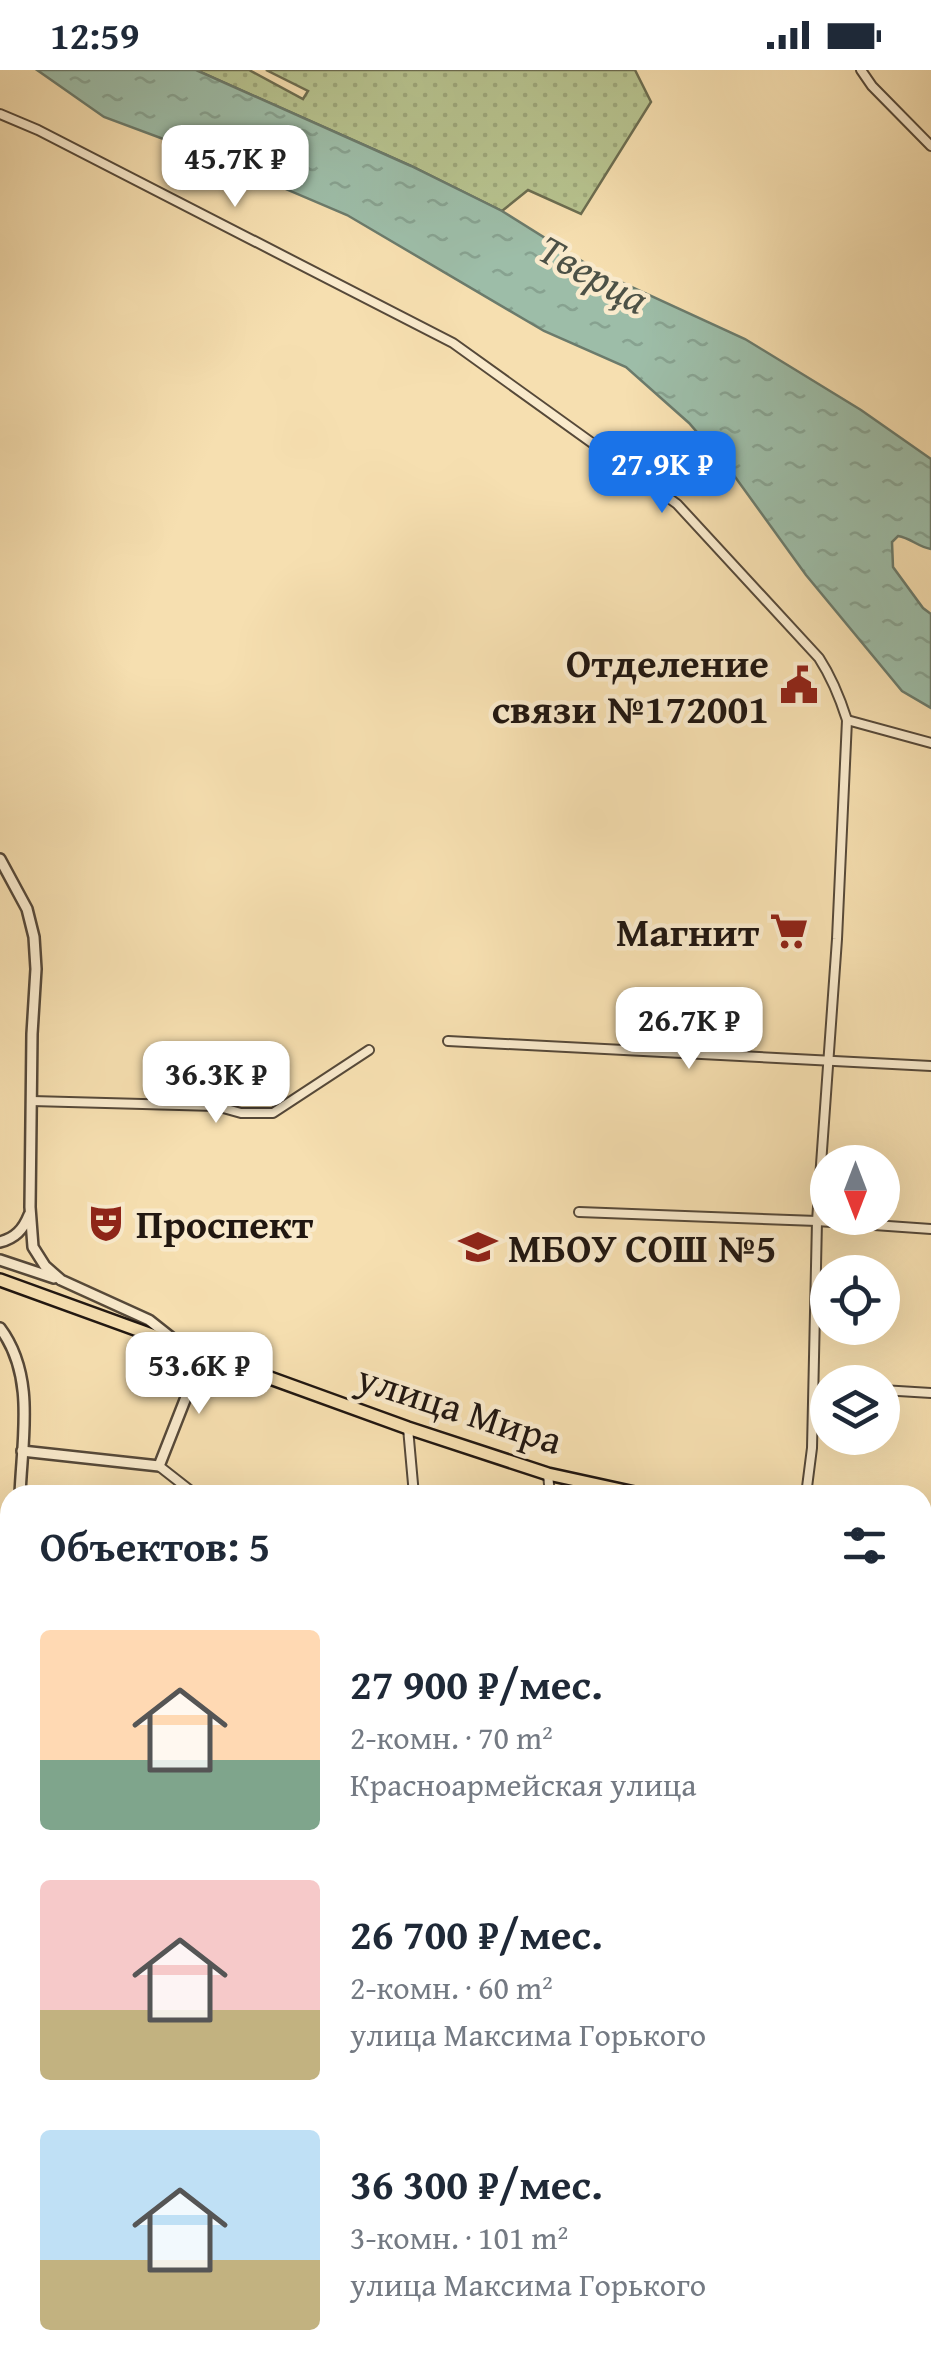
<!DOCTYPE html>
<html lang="ru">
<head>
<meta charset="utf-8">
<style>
  body { margin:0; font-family:"Gentium Book Plus",serif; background:#f6f6f7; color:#1f2937; height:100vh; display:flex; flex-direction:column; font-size:38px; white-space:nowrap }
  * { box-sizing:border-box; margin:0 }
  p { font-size:32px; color:#747a83 }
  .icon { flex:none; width:55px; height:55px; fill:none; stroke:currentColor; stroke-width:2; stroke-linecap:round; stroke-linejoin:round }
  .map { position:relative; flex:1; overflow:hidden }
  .sheet { position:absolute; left:0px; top:1415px; width:932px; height:890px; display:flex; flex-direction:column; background:#fff; border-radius:30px 30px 0 0; box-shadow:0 10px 40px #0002 }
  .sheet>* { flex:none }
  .needle { width:65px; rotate:180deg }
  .tools { position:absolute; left:810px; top:1075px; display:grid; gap:20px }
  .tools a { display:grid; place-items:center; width:90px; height:90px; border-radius:50%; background:#fff; box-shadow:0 10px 40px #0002; font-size:50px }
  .price { position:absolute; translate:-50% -85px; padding:0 22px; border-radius:20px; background:#fff; color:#222; font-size:32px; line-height:65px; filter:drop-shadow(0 2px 5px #0008) }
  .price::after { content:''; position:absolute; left:50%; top:60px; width:30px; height:22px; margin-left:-15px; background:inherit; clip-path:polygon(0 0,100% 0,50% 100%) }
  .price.current { background:#1a73e8; color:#fff }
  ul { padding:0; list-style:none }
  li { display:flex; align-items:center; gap:30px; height:250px; padding:0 40px }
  li span { display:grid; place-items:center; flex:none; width:280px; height:200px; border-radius:10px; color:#555 }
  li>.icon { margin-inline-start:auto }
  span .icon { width:120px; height:120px; fill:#fffc; stroke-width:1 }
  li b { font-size:42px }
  h2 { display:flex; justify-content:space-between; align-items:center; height:120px; padding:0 40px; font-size:42px }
  .status { display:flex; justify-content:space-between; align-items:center; height:70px; padding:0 50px; background:#fff; direction:ltr }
  .status svg { height:28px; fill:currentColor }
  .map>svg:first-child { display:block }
  .green { fill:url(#green-dots); stroke:#6c6d50; stroke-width:2.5 }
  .water { fill:url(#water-ripples); stroke:#6b7b6c; stroke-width:2.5 }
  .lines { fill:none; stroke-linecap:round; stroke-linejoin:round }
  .minor-casing { stroke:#564939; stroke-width:12 }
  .tertiary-casing { stroke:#564939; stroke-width:14 }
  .secondary-casing { stroke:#211711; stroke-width:15 }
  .primary-casing { stroke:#211711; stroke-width:16 }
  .minor { stroke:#f9eacc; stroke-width:8 }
  .tertiary { stroke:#f9eacc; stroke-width:9 }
  .secondary { stroke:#f9eacc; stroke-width:10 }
  .primary { stroke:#f6dfb0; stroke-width:11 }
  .labels { text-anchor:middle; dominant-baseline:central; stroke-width:9; stroke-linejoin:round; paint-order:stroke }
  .poi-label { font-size:40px; font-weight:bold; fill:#211711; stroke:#f9eacc; text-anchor:end }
  .street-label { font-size:40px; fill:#211711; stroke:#f9eacc }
  .water-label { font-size:42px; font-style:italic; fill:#4c5146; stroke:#f9eacc }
</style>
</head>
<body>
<div class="status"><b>12:59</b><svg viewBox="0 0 49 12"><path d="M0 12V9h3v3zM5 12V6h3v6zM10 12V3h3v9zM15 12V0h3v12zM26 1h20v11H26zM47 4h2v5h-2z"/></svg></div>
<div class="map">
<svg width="931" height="2305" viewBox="0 0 931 2305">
  <defs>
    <pattern id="green-dots" width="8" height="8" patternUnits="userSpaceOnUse" patternTransform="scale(2.5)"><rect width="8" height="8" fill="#b7c38f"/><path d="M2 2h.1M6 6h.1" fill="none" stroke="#9da77a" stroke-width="1.8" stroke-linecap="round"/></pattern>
    <pattern id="water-ripples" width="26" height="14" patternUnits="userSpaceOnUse" patternTransform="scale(2.5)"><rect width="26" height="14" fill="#9dbda8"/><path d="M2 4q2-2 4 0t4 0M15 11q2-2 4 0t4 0" fill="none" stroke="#87a290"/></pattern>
  </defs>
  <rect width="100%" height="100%" fill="#f6dfb0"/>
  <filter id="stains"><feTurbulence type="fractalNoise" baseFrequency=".002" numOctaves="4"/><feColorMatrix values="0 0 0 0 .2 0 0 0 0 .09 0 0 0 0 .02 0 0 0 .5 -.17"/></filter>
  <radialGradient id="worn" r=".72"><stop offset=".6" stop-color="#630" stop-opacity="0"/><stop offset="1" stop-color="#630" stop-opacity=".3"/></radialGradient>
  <path class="green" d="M196 0H249L303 29 308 21 266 0H635L651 32 581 144 528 120 502 141 411 96Z"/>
  <path class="water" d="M37 0H196L411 96 502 141 601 203 745 269 861 340 931 389V479C918 477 911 468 898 466L892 472 893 497 923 538 931 544V638L902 621 806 505 733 404 689 353 626 297 544 261 347 145 201 83 104 47Z"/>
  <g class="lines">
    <g class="minor-casing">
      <g id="minor">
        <path d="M861 0 872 16 931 76"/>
        <path d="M0 44 38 60 453 273 677 434 819 588C832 608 840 628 847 650L837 869 817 1151 812 1378 806 1425"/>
        <path d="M847 650 931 673"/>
        <path d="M448 971 931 996"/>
        <path d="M32 1031 216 1036 241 1043H273L369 980"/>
        <path d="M579 1142 817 1151 931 1159"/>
        <path d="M882 1320 931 1323"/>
        <path d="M408 1358 414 1425"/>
        <path d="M159 1396 196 1425"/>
        <path d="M548 1404 550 1425"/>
        <path d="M922 2145 931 2148"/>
        <path d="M922 2189 931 2195"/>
        <path d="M384 2295 385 2305"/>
        <path d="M642 2295 643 2305"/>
      </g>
    </g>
    <g class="tertiary-casing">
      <g id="tertiary">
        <path d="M0 789 27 839 34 867 36 899 32 964 30 1137 33 1177 45 1196 61 1210 149 1250 173 1269"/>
        <path d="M0 1172C15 1168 23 1160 29 1145"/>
        <path d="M0 1190 54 1208"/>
        <path d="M0 1258C36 1306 22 1369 20 1425"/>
        <path d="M22 1381 159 1396 203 1284"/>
        <path d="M0 2293 10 2273"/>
        <path d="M15 2295 17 2305"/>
      </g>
    </g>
    <g class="secondary-casing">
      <path id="secondary" d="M804 2295 805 2305"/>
    </g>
    <g class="primary-casing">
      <g id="primary">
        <path d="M0 1210 408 1358 548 1404 644 1425"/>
        <path d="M922 1475 931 1476"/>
        <path d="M922 1697 931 1702"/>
      </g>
    </g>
    <use href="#minor" class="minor"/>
    <use href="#tertiary" class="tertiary"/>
    <use href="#secondary" class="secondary"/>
    <use href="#primary" class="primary"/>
  </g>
  <defs>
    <g id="civic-bare" transform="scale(3)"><path d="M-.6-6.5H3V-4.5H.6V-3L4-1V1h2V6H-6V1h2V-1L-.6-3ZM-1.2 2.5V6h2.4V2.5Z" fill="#8f2418" stroke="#f9eacc" stroke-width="2.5" paint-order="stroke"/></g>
    <g id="supermarket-bare" transform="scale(3)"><path d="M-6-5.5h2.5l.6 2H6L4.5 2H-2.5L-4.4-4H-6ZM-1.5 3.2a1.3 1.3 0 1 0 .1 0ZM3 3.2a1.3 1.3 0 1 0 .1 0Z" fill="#8f2418" stroke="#f9eacc" stroke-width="2.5" paint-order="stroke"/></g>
    <g id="theatre-bare" transform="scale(3)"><path d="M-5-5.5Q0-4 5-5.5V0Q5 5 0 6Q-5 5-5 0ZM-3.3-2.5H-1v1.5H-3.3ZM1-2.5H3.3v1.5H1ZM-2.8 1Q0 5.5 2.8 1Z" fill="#8f2418" stroke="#f9eacc" stroke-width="2.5" paint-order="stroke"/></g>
    <g id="school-bare" transform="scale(3)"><path d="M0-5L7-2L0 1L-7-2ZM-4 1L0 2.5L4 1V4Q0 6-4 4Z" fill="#8f2418" stroke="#f9eacc" stroke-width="2.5" paint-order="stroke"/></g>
  </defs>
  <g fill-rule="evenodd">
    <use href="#civic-bare" x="799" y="615"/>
    <use href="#supermarket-bare" x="789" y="861"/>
    <use href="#theatre-bare" x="106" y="1153"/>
    <use href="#school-bare" x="478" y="1177"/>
  </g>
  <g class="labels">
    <g class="poi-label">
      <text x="769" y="592">Отделение<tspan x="769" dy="46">связи №172001</tspan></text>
      <text x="759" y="861">Магнит</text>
      <text x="136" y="1153" text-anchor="start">Проспект</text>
      <text x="508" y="1177" text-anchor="start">МБОУ СОШ №5</text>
    </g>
    <g class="street-label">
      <text transform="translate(460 1338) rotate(18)">улица Мира</text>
    </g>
    <g class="water-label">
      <text transform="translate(594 203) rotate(29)">Тверца</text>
    </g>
  </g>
  <rect width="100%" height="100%" filter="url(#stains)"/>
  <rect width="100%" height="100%" fill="url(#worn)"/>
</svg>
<div class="tools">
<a><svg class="needle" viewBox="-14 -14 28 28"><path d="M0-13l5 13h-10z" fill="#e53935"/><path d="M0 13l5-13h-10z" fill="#747a83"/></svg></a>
<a><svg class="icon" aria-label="locate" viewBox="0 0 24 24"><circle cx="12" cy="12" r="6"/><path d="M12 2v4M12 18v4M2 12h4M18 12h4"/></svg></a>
<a><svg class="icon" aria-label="layers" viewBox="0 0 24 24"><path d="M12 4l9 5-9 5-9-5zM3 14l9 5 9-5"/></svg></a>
</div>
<b class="price" style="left:235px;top:140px">45.7K ₽</b>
<b class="price current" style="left:662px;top:446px">27.9K ₽</b>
<b class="price" style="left:689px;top:1002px">26.7K ₽</b>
<b class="price" style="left:216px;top:1056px">36.3K ₽</b>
<b class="price" style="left:199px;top:1347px">53.6K ₽</b>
<section class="sheet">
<h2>Объектов: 5<svg class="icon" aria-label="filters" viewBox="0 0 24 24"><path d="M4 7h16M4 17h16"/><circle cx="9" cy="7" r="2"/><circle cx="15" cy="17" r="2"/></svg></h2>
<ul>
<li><span style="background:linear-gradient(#ffd9b3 65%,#7fa58c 0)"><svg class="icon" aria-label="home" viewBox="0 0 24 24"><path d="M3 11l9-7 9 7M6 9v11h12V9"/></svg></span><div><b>27 900 ₽/мес.</b><p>2-комн. · 70 m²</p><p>Красноармейская улица</p></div></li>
<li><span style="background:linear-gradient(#f6c9c9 65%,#c2b280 0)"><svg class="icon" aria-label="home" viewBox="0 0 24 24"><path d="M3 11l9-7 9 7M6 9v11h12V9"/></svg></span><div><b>26 700 ₽/мес.</b><p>2-комн. · 60 m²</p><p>улица Максима Горького</p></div></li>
<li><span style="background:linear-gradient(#bfe0f5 65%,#c2b280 0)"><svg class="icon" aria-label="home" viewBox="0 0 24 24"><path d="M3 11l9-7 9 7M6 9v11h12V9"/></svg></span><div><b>36 300 ₽/мес.</b><p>3-комн. · 101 m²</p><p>улица Максима Горького</p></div></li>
</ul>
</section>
</div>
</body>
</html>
